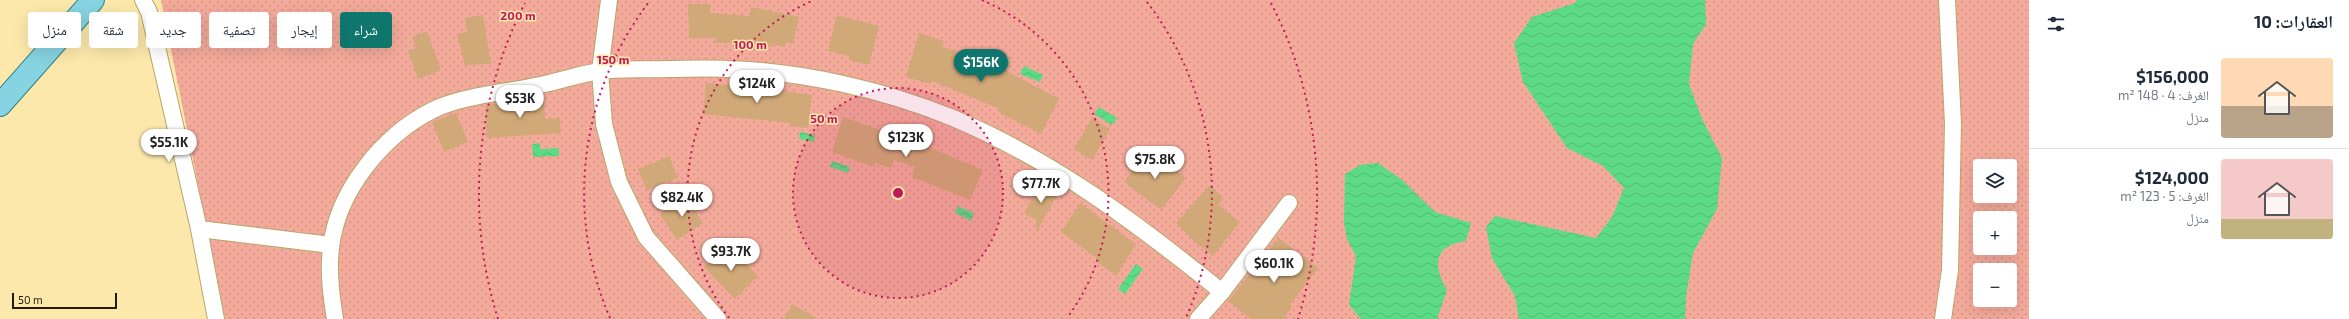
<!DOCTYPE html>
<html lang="ar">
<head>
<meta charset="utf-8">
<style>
  body { margin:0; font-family:"Exo 2","Noto Naskh Arabic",sans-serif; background:#f2f2f3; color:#1f2937; direction:rtl; height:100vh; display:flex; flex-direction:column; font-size:15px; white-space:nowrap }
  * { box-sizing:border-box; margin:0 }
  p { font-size:13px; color:#747a83 }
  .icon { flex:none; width:22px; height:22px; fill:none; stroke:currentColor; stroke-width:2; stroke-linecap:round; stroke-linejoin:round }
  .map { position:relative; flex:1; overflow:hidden; direction:ltr }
  .side { display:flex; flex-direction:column; background:#fff; width:320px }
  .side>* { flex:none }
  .banner { position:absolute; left:12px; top:12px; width:380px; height:36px; direction:rtl; display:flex; gap:8px }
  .fabs { position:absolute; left:1973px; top:159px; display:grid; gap:8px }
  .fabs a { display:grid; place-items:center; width:44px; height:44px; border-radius:4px; background:#fff; box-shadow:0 4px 16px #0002; font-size:20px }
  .scale { position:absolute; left:12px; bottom:10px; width:105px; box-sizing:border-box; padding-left:4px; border:2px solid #231b04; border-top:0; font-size:11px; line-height:14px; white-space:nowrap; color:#231b04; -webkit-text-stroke:3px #fce8ab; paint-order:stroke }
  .price { position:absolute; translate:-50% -34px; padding:0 9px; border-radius:14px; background:#fff; color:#222; font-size:13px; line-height:26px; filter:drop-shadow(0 1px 2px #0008) }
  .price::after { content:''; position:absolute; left:50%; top:24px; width:12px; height:9px; margin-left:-6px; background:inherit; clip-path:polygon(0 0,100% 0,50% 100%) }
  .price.active { background:#0f766e; color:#fff }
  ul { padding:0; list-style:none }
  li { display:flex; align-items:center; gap:12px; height:100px; padding:0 16px }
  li+li { border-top:1px solid #e0e1e3 }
  li span { display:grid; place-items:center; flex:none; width:112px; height:80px; border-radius:4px; color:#555 }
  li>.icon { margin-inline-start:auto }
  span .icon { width:48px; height:48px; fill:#fffc; stroke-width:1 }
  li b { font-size:17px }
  h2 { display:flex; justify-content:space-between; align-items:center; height:48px; padding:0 16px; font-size:17px }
  .tag { padding:0 14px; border-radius:4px; background:#fff; box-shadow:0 4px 16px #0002; font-size:14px; line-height:36px }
  .tag.active { background:#0f766e; color:#fff }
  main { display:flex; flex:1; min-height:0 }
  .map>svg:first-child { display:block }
  .grass { fill:url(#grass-dots); fill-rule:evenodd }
  .water { fill:url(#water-waves) }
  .building { fill:#d1a877 }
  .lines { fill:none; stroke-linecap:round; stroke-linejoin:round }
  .minor-casing { stroke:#b8a56a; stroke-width:18 }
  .primary-casing { stroke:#2f8087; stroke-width:24 }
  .minor { stroke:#fff; stroke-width:16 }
  .primary { stroke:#86d4e1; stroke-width:22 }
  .ring { fill:none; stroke:#c2185b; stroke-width:2; stroke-dasharray:2 4 }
  .centre { fill:#c2185b; stroke:#fce8ab; stroke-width:2 }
  .ring-label { font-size:12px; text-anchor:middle; font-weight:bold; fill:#c2185b; stroke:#fce8ab; stroke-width:3; stroke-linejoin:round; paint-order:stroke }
</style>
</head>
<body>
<main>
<section class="side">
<h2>العقارات: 10<svg class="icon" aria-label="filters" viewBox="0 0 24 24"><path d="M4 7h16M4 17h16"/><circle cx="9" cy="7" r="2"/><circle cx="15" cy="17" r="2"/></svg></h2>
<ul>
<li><span style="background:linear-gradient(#ffd9b3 60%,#b9a48a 0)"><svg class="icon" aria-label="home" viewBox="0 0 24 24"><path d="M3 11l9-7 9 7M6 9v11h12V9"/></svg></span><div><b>$156,000</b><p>الغرف: 4 · 148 m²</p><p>منزل</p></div></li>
<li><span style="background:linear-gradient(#f6c9c9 75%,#c2b280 0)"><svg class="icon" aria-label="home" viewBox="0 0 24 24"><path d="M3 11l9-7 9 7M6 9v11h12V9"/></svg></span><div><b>$124,000</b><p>الغرف: 5 · 123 m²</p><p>منزل</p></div></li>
</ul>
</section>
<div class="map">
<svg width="2029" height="319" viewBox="0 0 2029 319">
  <defs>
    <pattern id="grass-dots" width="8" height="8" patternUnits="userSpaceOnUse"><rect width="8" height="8" fill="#f4aa9b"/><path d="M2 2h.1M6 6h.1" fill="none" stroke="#d19284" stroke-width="1.8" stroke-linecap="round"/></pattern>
    <pattern id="water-waves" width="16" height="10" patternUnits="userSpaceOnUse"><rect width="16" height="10" fill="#5dda86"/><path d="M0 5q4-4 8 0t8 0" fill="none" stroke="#51ba72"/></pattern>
  </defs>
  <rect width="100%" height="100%" fill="#fce8ab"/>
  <path class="grass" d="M161 0H2029V319H225ZM1980 166H2010V196H1980ZM1980 218H2010V248H1980ZM1980 270H2010V300H1980Z"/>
  <g class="water">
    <path d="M1577 0H1705L1706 24 1693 44 1689 84 1702 119 1722 158 1717 209 1693 253 1686 297 1685 319H1519L1515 296 1492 258 1486 227 1495 216 1596 238 1612 217 1624 188 1603 166 1567 148 1523 82 1514 43 1532 17 1575 3Z"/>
    <path d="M990 53 1010 61 1007 69 987 61Z"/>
    <path d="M1024 66 1043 75 1040 82 1020 74Z"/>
    <path d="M1099 107 1117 118 1112 125 1094 114Z"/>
    <path d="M800 132 815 135 814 142 799 139Z"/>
    <path d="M540 143V149L559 148V156L533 157 532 144Z"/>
    <path d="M832 161 850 167 848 173 830 167Z"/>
    <path d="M1378 163 1401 179 1435 212 1471 223 1466 241C1434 246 1432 264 1447 290L1437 319H1361L1349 305 1356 256 1347 239 1344 223 1345 174 1360 165Z"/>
    <path d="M958 206 974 213 971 221 955 213Z"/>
    <path d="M1136 264 1143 269 1125 294 1118 289Z"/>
  </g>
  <g class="building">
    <path d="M688 4H710V13L750 16 751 7 799 17 793 44 786 42 785 47 772 44V47L736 41V43H715L716 38H689Z"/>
    <path d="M483 15 491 64 465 65 457 34 467 32 465 18Z"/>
    <path d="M837 15 879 26 869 65 849 60V56L828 51Z"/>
    <path d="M427 31 441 70 418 79 408 51 416 48 412 37Z"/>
    <path d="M919 33 944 41 942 46 1005 70 1059 99 1041 134 998 112 1000 109 932 81 931 84 906 77Z"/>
    <path d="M729 81 750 83 749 86 812 95 808 128 789 126 790 123 703 114 706 83 728 85Z"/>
    <path d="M544 98 545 119 560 118 561 133 487 138 485 105 513 102 515 99Z"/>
    <path d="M456 113 468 142 444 152 432 122Z"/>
    <path d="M843 117 901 137 900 140 923 149 924 145 983 170 970 200 912 177 915 167 894 160 891 168 875 163 874 167 832 152Z"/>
    <path d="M1092 118 1110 129 1092 160 1074 149Z"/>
    <path d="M1148 150 1186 178 1161 210 1124 182Z"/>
    <path d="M669 156 678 178 647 190 638 169Z"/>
    <path d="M1041 182 1059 192 1036 233V220L1024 213Z"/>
    <path d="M1210 185 1224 198 1218 205 1240 222 1213 256 1193 240 1176 223Z"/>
    <path d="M686 197 703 223 677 240 660 214Z"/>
    <path d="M1080 203 1136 244 1116 276 1097 262 1099 260 1061 232Z"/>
    <path d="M1279 238 1318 268 1290 305 1292 307 1283 319H1251L1228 301Z"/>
    <path d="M727 244 758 276 735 299 704 267Z"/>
    <path d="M792 304 818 319H784Z"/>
  </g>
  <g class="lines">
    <g class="minor-casing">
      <g id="minor">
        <path d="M143 0 149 12 199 229 216 319"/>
        <path d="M609 0 600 71 604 124 619 182 646 237 718 319"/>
        <path d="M199 229 331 245"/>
        <path d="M335 319C331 295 328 272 331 248 337 191 383 135 433 110 460 96 509 92 540 85 560 81 580 74 600 71 621 68 644 70 666 69 686 69 707 68 727 69 801 71 885 90 953 118 1053 160 1138 224 1222 292"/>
        <path d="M1198 319 1222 292 1289 203"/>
        <path d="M1943 319 1950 270 1953 124 1947 0"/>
      </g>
    </g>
    <g class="primary-casing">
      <path id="primary" d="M0 105 93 0"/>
    </g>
    <use href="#minor" class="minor"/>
    <use href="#primary" class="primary"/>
  </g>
  <circle cx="898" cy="193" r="105" fill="#c2185b" fill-opacity=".12"/>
  <g class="ring">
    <circle cx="898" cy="193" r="105"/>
    <path d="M729 318A210 210 0 0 1 814 0M982 0A210 210 0 0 1 1067 318"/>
    <path d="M610 318A314 314 0 0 1 649 2M1147 2A314 314 0 0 1 1186 318"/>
    <path d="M498 319A419 419 0 0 1 525 3M1271 3A419 419 0 0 1 1298 319"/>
  </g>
  <circle cx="898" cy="193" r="6" class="centre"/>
  <g class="ring-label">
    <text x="518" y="20">200 m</text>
    <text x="750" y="49">100 m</text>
    <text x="613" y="64">150 m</text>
    <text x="824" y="123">50 m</text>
  </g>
</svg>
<div class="fabs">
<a><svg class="icon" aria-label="layers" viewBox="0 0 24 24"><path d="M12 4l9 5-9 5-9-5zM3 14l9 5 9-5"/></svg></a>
<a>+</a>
<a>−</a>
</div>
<div class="scale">50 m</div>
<b class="price active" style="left:981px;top:83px">$156K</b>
<b class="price" style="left:757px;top:104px">$124K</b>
<b class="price" style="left:520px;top:119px">$53K</b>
<b class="price" style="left:906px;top:158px">$123K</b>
<b class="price" style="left:169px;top:163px">$55.1K</b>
<b class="price" style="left:1155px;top:180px">$75.8K</b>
<b class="price" style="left:1041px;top:204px">$77.7K</b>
<b class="price" style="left:682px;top:218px">$82.4K</b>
<b class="price" style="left:731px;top:272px">$93.7K</b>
<b class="price" style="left:1274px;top:284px">$60.1K</b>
<div class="banner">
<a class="tag active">شراء</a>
<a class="tag">إيجار</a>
<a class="tag">تصفية</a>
<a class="tag">جديد</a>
<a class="tag">شقة</a>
<a class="tag">منزل</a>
</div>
</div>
</main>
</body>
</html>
